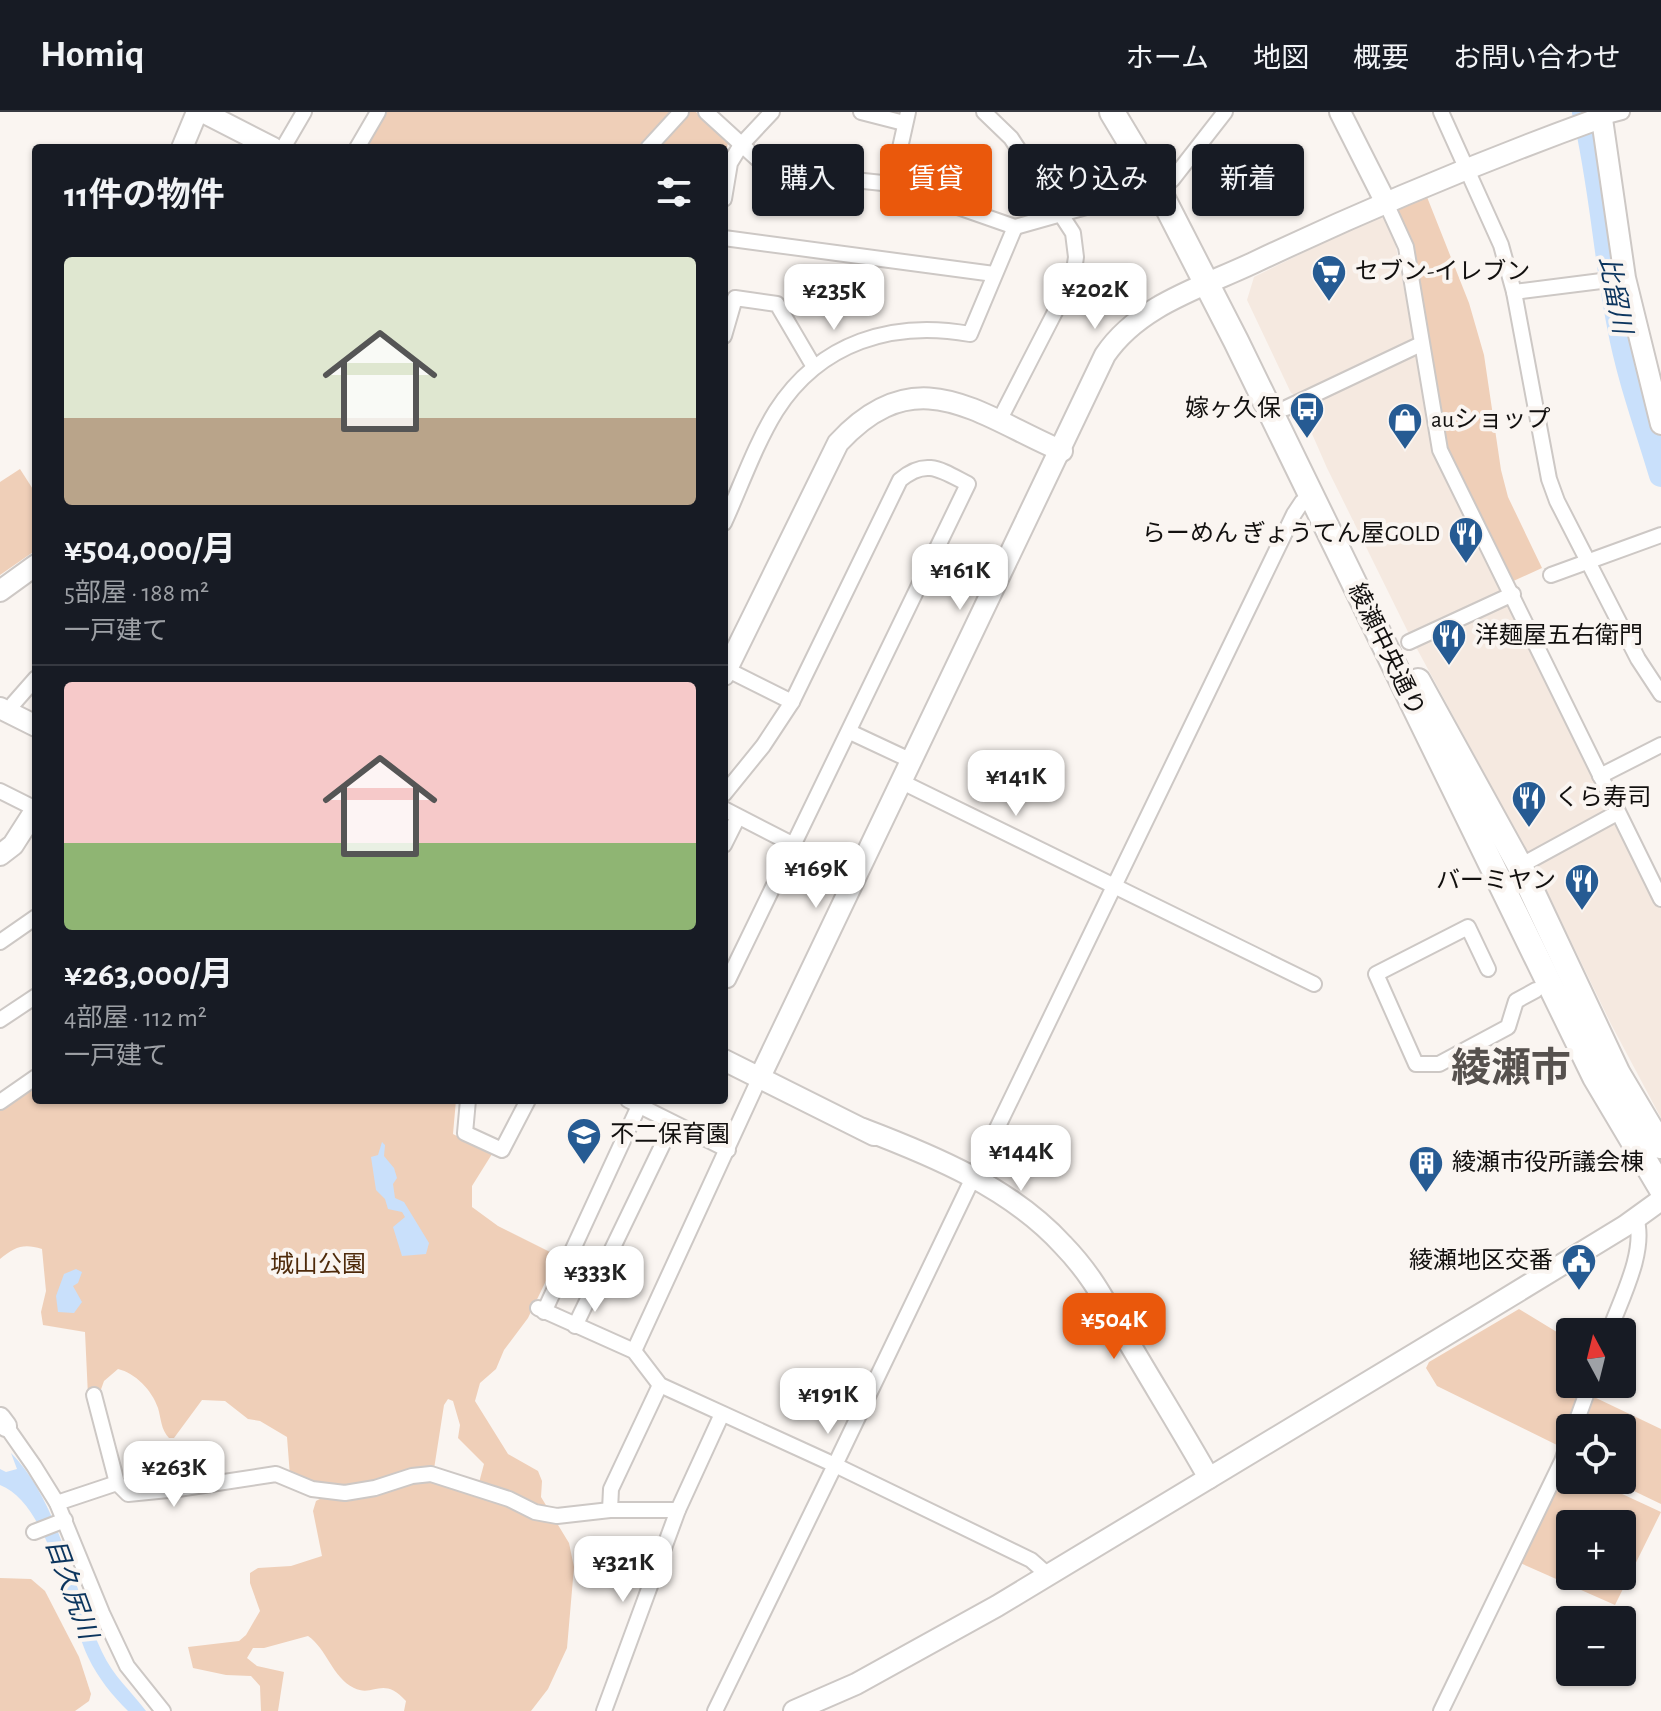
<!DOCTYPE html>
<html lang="ja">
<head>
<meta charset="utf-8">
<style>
  body { margin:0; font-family:"Alegreya Sans","Noto Sans JP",sans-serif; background:#242831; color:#f1f3f6; height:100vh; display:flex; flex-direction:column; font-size:30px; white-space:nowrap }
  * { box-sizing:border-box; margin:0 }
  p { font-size:26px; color:#9ea1a6 }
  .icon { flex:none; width:44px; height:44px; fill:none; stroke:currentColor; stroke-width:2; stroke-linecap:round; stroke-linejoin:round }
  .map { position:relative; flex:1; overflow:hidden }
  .drawer { position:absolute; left:32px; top:32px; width:696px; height:960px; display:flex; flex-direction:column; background:#171b24; border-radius:8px; box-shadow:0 2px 6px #0004 }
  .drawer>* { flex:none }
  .top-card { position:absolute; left:752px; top:32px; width:760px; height:72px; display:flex; gap:16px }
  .needle { width:52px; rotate:353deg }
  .fabs { position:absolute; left:1556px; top:1206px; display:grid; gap:16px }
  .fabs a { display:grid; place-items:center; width:80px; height:80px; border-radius:8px; background:#171b24; box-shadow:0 2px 6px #0004; font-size:40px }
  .price { position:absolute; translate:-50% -68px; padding:0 18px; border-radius:16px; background:#fff; color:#222; font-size:26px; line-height:52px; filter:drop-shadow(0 2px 4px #0008) }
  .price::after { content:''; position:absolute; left:50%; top:48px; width:24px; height:18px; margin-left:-12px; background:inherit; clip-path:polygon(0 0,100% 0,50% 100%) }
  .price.current { background:#ea580c; color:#fff }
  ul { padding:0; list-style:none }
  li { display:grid; align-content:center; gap:16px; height:424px; padding:0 32px }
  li+li { border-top:2px solid #363941 }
  li span { display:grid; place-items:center; height:248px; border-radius:8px; color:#555 }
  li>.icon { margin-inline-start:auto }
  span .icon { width:144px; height:144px; fill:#fffc; stroke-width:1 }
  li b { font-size:34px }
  h2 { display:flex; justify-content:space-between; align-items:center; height:96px; padding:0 32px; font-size:34px }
  .tag { padding:0 28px; border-radius:8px; background:#171b24; box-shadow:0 2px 6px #0004; font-size:28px; line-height:72px }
  .tag.current { background:#ea580c; color:#fff }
  header { display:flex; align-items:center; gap:48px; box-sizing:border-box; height:112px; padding:0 40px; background:#171b24; border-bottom:2px solid #363941 }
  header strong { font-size:38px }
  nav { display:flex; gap:44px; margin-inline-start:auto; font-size:28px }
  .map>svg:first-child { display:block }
  .built { fill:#f5e9e0 }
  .green { fill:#efcfb8; fill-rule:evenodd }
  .water { fill:#c9e0fb }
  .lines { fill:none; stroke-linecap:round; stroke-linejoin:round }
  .river { stroke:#c9e0fb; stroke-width:24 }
  .street-casing { stroke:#cdc8c5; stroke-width:18 }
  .secondary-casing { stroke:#cdc8c5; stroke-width:24 }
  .primary-casing { stroke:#cdc8c5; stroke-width:28 }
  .street { stroke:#fff; stroke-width:14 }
  .secondary { stroke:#fff; stroke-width:20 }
  .primary { stroke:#fff; stroke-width:24 }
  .labels { text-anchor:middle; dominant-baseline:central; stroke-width:8; stroke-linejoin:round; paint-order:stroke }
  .poi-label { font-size:24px; fill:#12100f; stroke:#faf5f1; text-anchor:start }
  .street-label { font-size:24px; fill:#12100f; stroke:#faf5f1 }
  .park-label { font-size:24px; fill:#4e2a0a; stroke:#faf5f1 }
  .water-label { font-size:26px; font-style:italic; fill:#0c355e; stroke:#faf5f1 }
  .town-label { font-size:40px; font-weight:bold; fill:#56514e; stroke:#faf5f1 }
</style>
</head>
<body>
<header>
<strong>Homiq</strong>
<nav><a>ホーム</a><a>地図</a><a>概要</a><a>お問い合わせ</a></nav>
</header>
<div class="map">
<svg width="1661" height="1599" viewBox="0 0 1661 1599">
  <rect width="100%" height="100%" fill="#faf5f1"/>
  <path class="built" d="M1375 105 1385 106 1394 125 1425 284 1661 787V1006L1611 912 1533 751 1410 524 1327 356 1295 283 1291 281 1247 188 1254 165Z"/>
  <g class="green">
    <path d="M385 0H696L728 31 724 48V36H364Z"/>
    <path d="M1427 85 1469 191 1484 243 1501 358 1508 385 1542 456 1509 471 1450 350 1395 102 1400 95Z"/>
    <path d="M20 357 36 382V438L0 463V370Z"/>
    <path d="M36 972V988H456L453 1022 492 1042 472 1074V1095L498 1114 558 1144 528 1206 504 1238 496 1257 480 1271 475 1289 508 1342 538 1359 542 1369 541 1385 569 1431 574 1455 567 1536 548 1577 531 1599H404L406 1589C382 1563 374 1586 354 1576 332 1565 327 1537 308 1524L264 1536H253L247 1546 257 1554 284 1560 278 1599H261L260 1574 251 1564 226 1563 193 1556 188 1535 239 1529 246 1523 260 1499 250 1471V1461L258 1456 291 1454 322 1444 313 1399 316 1389 337 1378 290 1364 287 1325 260 1309 248 1307 225 1289 202 1288 174 1326H169C161 1318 161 1306 158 1296 152 1278 135 1261 118 1257L104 1269 99 1283 88 1284 85 1220 43 1213 41 1200 46 1179 42 1137C23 1131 15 1135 0 1147V997ZM448 1287 453 1289 460 1313 458 1326 484 1352 476 1382 434 1357 444 1293Z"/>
    <path d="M1519 1197 1570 1228V1272H1585L1561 1335 1437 1274 1426 1256 1429 1250Z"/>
    <path d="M1594 1285 1661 1317V1392L1611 1368H1622V1316H1581Z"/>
    <path d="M1570 1359V1368H1592L1661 1400 1615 1493 1518 1450 1564 1360ZM1570 1412H1622V1464H1570Z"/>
    <path d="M0 1466 31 1467 45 1479 79 1545 91 1582 89 1589 75 1599H0Z"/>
  </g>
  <g class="water">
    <path d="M382 1030 385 1033 384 1044 394 1056 397 1066 393 1072 395 1086 404 1090 429 1131 426 1142 402 1144 393 1115 405 1105 402 1100 388 1097 385 1087 376 1078 371 1045 378 1043Z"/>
    <path d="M76 1157 82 1160 78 1171 73 1174 82 1190 74 1201 58 1200 56 1184 64 1162Z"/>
    <path d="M11 1341C61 1392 72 1477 102 1540 113 1564 131 1579 146 1599H128C112 1583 98 1566 88 1545 67 1498 49 1392 0 1373V1357L6 1360 17 1357Z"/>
  </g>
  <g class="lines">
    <path class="river" d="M1584 0C1601 71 1605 143 1619 214 1628 264 1646 313 1661 363"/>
    <g class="street-casing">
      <g id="street">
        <path d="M706 0 763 52 778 60 892 72 1015 115 1157 75"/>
        <path d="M861 0 904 11"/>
        <path d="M984 0 1011 26 1073 121 1076 145 1073 165 999 309"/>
        <path d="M1441 0 1501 133 1514 180 1549 367 1557 389 1638 547 1661 582"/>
        <path d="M1603 5 1622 0"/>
        <path d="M283 36 304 0"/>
        <path d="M357 36 378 0"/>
        <path d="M648 36 681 0"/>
        <path d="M1172 68 1225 0"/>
        <path d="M892 72 908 0"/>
        <path d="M724 87 730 51 741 33 772 0"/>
        <path d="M1385 89 1406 135 1440 338 1661 787"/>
        <path d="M724 126 994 162"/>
        <path d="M1514 180 1625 166"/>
        <path d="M724 224 735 186 777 192 814 255"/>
        <path d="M1286 296 1421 232"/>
        <path d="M724 411C741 374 755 333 776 299 820 230 893 208 970 222L1015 115"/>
        <path d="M1551 463 1661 423"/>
        <path d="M1409 530 1513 482"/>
        <path d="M724 556 792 590"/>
        <path d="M9 600 14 591 36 566"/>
        <path d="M850 620 912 649"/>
        <path d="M1600 664 1661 633"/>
        <path d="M902 670 1314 872"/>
        <path d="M0 679 36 697"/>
        <path d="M724 682 763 634 792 590 900 368C926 346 941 358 968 372L728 868 724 866"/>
        <path d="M724 697 794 733"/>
        <path d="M724 733 738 705"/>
        <path d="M1520 754 1617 701"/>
        <path d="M0 830 36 805"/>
        <path d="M1488 857 1468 815 1376 862 1416 952H1439L1508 915 1516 889 1536 878"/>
        <path d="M0 908 36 884"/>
        <path d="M468 988 465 1021 502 1038 528 988"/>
        <path d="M628 988 728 1038"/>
        <path d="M0 990 36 965"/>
        <path d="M973 1066 1294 402 1302 390 1311 384"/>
        <path d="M969 1074 835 1353 1031 1448 1048 1463"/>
        <path d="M538 1196 634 1239 660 1273 835 1353 715 1599"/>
        <path d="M544 1200 639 994"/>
        <path d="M575 1214 673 1011"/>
        <path d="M1609 1220C1620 1189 1647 1139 1636 1106"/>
        <path d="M634 1239 760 965"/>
        <path d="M94 1283 117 1371"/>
        <path d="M6 1314 34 1354 57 1391 102 1501 127 1554 163 1599"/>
        <path d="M1574 1316 1590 1272"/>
        <path d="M57 1391 117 1371 128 1382 178 1377 276 1362 312 1377 345 1381 375 1376 412 1364 431 1362 509 1387 535 1400 557 1404 610 1398H678"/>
        <path d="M610 1398 611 1377 660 1273"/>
        <path d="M34 1420 65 1408"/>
        <path d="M604 1599 678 1398 722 1302"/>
        <path d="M1441 1599 1562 1349 1570 1326"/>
      </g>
    </g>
    <g class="secondary-casing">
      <g id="secondary">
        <path d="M203 0 273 36"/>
        <path d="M1340 0 1385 89"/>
        <path d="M1601 0 1625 166 1661 312"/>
        <path d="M182 36 197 0"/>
        <path d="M0 479 36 453"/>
        <path d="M724 563 838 331C917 245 978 303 1062 339"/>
        <path d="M0 596 36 614"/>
        <path d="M0 743 13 733 36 697"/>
        <path d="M724 948 874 1023"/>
        <path d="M760 965 1105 243C1139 193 1200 176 1253 151 1367 97 1484 48 1603 5"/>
        <path d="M863 1017C934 1044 1011 1076 1063 1133 1094 1165 1106 1192 1128 1229 1155 1275 1183 1320 1209 1366"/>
        <path d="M0 1306 6 1314"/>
        <path d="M794 1599 856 1572 997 1494 1489 1197 1625 1114 1661 1088"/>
      </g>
    </g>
    <g class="primary-casing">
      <g id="primary">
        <path d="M1112 0 1157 75 1236 229 1595 965 1661 1076"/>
        <path d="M1418 569 1520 754 1618 962 1661 1034"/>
      </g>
    </g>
    <use href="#street" class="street"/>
    <use href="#secondary" class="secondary"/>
    <use href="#primary" class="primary"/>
  </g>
  <defs>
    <g id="supermarket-pin" transform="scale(1.8)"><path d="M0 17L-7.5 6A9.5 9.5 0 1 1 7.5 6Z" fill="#265b93" stroke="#faf5f1"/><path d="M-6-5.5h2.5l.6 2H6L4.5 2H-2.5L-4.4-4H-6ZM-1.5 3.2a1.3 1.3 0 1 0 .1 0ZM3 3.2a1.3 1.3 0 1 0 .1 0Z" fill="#fff"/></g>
    <g id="bus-pin" transform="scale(1.8)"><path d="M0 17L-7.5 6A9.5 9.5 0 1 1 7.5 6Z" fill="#265b93" stroke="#faf5f1"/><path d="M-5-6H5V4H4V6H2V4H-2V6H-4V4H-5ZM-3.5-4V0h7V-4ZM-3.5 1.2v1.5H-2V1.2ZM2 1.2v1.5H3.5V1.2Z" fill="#fff"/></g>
    <g id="shop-pin" transform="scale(1.8)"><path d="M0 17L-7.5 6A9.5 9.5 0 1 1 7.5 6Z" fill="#265b93" stroke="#faf5f1"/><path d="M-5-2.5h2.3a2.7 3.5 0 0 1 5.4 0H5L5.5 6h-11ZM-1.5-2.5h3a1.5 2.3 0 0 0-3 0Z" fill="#fff"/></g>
    <g id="restaurant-pin" transform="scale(1.8)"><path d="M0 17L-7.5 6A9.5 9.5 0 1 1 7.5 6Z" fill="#265b93" stroke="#faf5f1"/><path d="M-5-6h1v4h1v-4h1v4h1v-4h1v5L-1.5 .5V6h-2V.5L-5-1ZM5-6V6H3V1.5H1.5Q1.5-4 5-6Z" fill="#fff"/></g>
    <g id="school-pin" transform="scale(1.8)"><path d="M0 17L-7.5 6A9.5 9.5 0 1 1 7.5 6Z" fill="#265b93" stroke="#faf5f1"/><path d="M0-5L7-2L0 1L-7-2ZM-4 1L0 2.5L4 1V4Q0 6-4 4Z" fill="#fff"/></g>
    <g id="building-pin" transform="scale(1.8)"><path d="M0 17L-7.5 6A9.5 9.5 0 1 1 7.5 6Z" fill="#265b93" stroke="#faf5f1"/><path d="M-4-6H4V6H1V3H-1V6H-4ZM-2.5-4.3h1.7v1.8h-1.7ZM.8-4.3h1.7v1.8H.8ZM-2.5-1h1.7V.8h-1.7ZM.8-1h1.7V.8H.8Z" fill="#fff"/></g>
    <g id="civic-pin" transform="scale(1.8)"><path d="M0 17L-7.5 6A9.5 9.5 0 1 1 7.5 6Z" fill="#265b93" stroke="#faf5f1"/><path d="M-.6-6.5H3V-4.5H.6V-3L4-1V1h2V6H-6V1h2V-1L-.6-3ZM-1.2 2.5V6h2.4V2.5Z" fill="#fff"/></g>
  </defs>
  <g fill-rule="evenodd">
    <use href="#supermarket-pin" x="1329" y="160"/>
    <use href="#bus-pin" x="1307" y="297"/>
    <use href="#shop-pin" x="1405" y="308"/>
    <use href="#restaurant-pin" x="1466" y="422"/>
    <use href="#restaurant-pin" x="1449" y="524"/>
    <use href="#restaurant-pin" x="1529" y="686"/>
    <use href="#restaurant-pin" x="1582" y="769"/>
    <use href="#school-pin" x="584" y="1023"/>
    <use href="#building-pin" x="1426" y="1051"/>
    <use href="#civic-pin" x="1579" y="1149"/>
  </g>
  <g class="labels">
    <g class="poi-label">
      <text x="1355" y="160">セブン-イレブン</text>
      <text x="1281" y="297" text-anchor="end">嫁ヶ久保</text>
      <text x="1431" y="308">auショップ</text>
      <text x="1440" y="422" text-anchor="end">らーめん ぎょうてん屋GOLD</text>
      <text x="1475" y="524">洋麺屋五右衛門</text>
      <text x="1555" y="686">くら寿司</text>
      <text x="1556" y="769" text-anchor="end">バーミヤン</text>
      <text x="610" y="1023">不二保育園</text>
      <text x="1452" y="1051">綾瀬市役所議会棟</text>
      <text x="1553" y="1149" text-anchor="end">綾瀬地区交番</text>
    </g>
    <g class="street-label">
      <text transform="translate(1386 538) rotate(64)">綾瀬中央通り</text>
    </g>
    <g class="park-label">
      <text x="318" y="1153">城山公園</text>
    </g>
    <g class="water-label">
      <text transform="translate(1615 183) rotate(79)">比留川</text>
      <text transform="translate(71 1477) rotate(70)">目久尻川</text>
    </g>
    <g class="town-label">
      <text x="1511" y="957">綾瀬市</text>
    </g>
  </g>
</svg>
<div class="fabs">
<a><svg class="needle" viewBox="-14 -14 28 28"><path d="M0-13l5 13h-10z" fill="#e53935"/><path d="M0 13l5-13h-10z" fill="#9ea1a6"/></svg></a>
<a><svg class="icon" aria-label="locate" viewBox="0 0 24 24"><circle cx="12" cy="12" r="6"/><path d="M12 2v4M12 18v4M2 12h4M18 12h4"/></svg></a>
<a>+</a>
<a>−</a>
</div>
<b class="price" style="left:1095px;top:219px">¥202K</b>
<b class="price" style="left:834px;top:220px">¥235K</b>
<b class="price" style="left:960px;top:500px">¥161K</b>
<b class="price" style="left:1016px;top:706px">¥141K</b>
<b class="price" style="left:816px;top:798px">¥169K</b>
<b class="price" style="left:1021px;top:1081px">¥144K</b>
<b class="price" style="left:595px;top:1202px">¥333K</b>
<b class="price current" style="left:1114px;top:1249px">¥504K</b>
<b class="price" style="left:828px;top:1324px">¥191K</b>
<b class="price" style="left:174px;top:1397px">¥263K</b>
<b class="price" style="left:623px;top:1492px">¥321K</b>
<div class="top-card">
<a class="tag">購入</a>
<a class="tag current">賃貸</a>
<a class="tag">絞り込み</a>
<a class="tag">新着</a>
</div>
<section class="drawer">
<h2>11件の物件<svg class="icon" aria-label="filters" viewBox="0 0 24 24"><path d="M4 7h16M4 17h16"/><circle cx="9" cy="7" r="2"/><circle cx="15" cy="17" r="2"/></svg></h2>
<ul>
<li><span style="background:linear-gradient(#dfe7d0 65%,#b9a48a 0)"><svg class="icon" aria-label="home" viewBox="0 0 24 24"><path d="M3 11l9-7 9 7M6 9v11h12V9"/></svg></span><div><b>¥504,000/月</b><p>5部屋 · 188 m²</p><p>一戸建て</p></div></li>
<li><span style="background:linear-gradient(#f6c9c9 65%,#8fb573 0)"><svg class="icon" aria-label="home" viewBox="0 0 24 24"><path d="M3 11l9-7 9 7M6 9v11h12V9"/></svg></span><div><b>¥263,000/月</b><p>4部屋 · 112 m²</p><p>一戸建て</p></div></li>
</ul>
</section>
</div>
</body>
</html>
